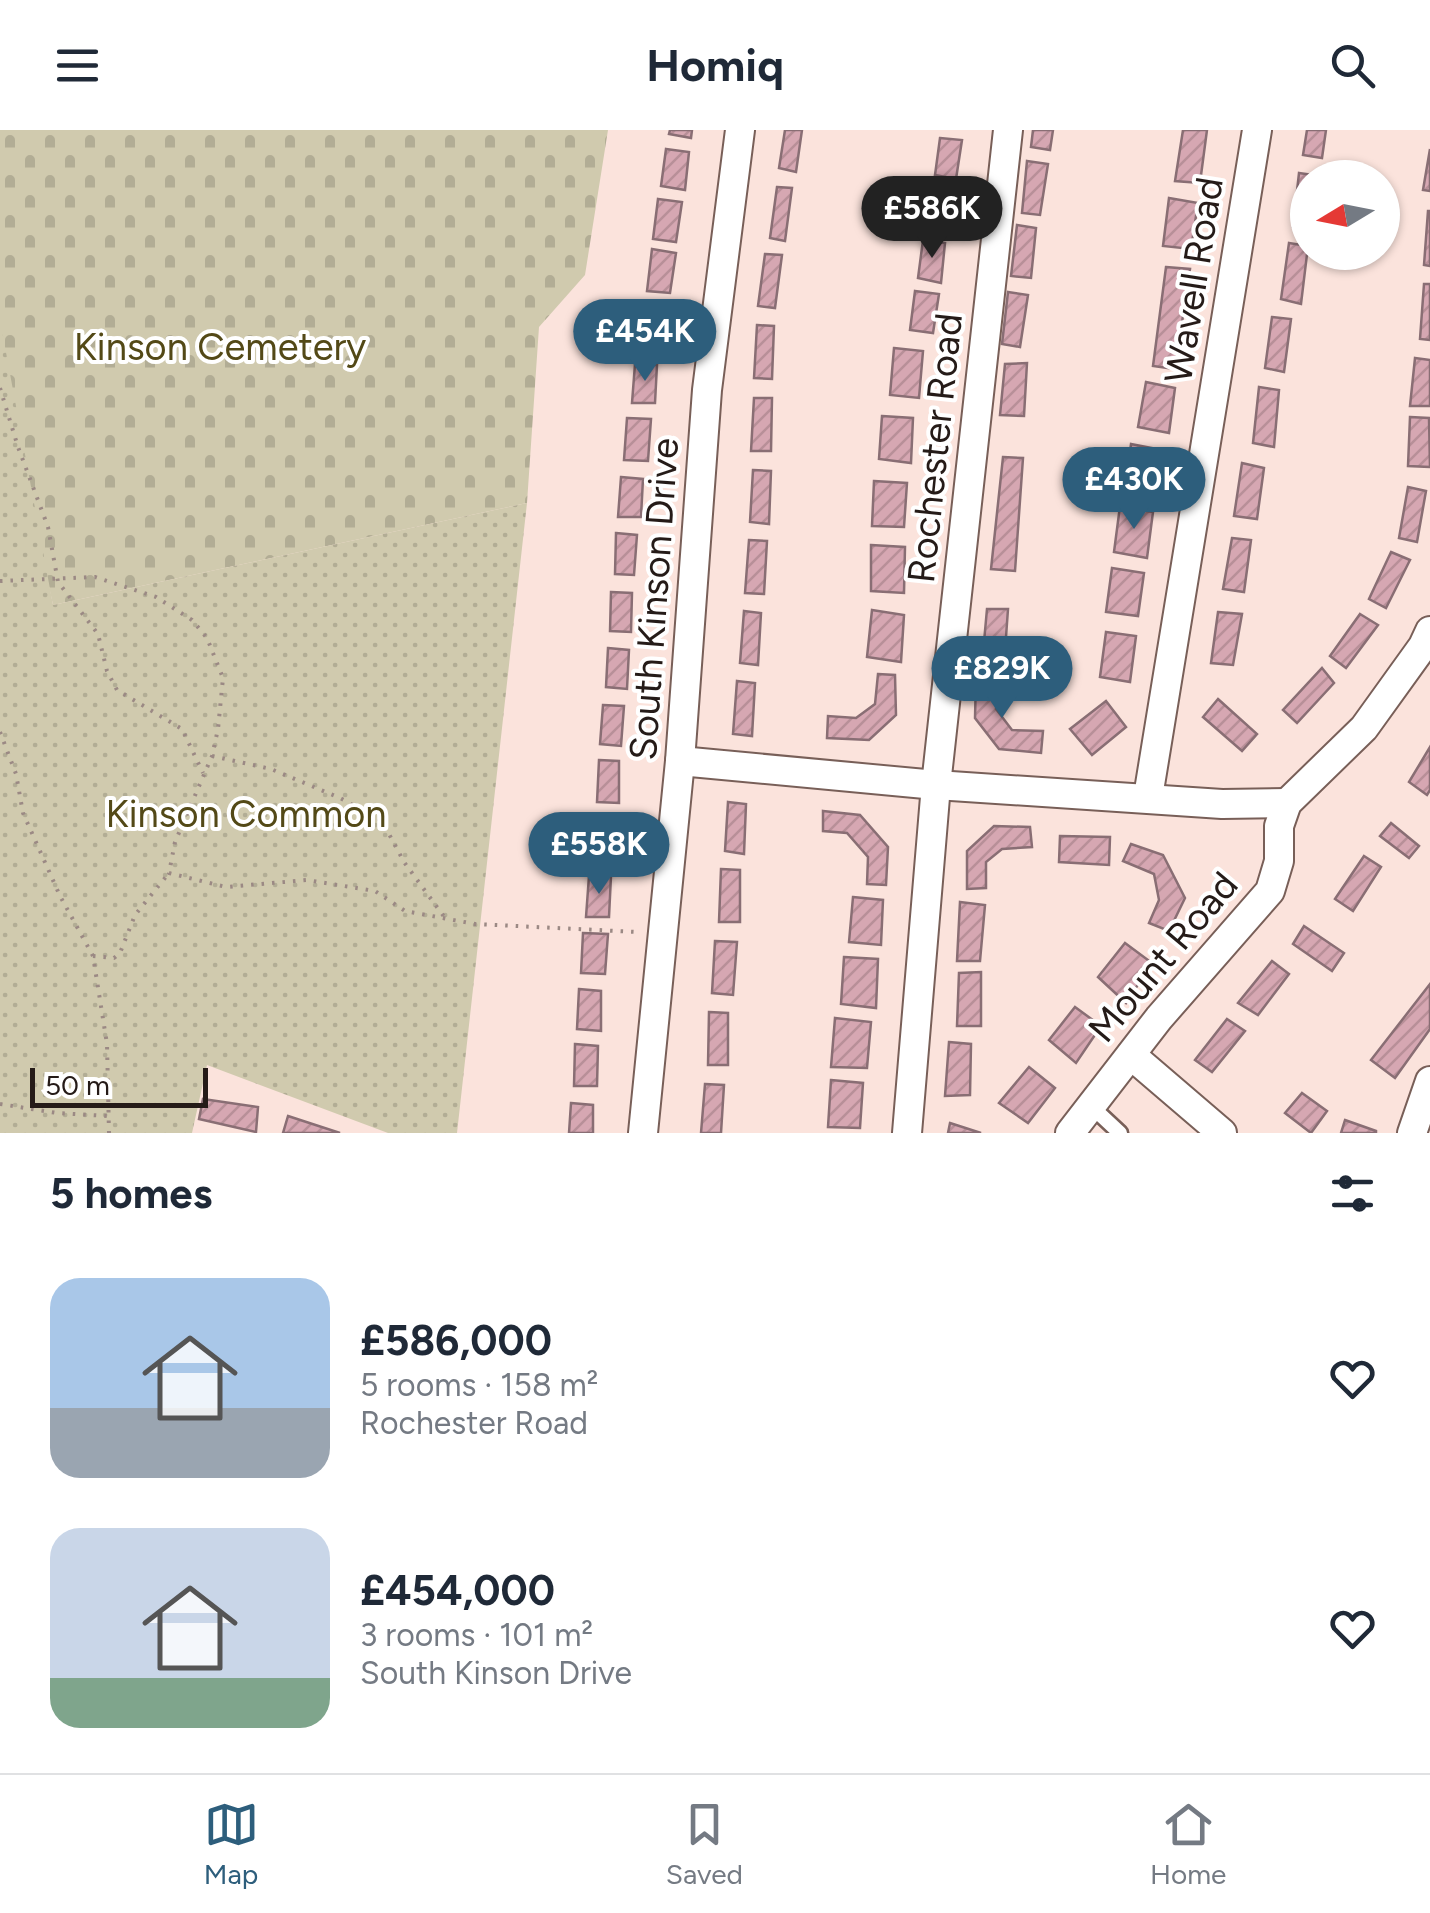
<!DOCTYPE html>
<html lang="en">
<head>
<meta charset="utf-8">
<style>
  body { margin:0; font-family:Figtree,sans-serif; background:#f2f2f3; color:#1f2937; height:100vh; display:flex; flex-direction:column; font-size:38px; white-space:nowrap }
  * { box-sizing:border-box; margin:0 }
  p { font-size:32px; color:#747a83 }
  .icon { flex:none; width:55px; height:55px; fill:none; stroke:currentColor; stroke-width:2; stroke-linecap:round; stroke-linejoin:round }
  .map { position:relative; height:1003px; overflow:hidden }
  .drawer { display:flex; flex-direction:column; background:#fff; flex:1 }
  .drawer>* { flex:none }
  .needle { width:65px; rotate:260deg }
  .fabs { position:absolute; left:1290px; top:30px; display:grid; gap:20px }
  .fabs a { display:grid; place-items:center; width:110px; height:110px; border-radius:50%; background:#fff; box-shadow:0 2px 8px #0004; font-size:50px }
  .scale { position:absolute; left:30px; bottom:25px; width:178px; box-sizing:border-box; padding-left:10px; border:5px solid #251b18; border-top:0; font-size:28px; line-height:35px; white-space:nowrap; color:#251b18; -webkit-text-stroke:8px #fff; paint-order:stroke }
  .price { position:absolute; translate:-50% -85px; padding:0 22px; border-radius:35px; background:#2d5e7c; color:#fff; font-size:32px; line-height:65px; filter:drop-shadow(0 2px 5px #0008) }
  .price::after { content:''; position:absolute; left:50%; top:60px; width:30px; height:22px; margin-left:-15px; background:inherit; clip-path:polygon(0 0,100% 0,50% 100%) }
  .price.on { background:#222; color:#fff }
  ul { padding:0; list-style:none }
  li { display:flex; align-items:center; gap:30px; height:250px; padding:0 50px }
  li span { display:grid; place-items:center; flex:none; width:280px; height:200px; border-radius:30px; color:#555 }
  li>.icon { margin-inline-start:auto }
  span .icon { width:120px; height:120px; fill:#fffc; stroke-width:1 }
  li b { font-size:42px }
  h2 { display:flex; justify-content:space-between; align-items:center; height:120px; padding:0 50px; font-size:42px }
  header { display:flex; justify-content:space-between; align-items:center; height:130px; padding:0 50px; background:#fff; font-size:45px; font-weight:700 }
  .dock { display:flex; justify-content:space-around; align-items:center; height:140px; border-top:2px solid #e0e1e3; background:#fff; font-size:28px; color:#747a83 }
  .dock a { display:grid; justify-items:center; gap:5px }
  .dock .on { color:#2d5e7c }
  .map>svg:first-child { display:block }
  .cemetery { fill:url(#cemetery-stones) }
  .park { fill:url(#park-dots) }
  .building { fill:url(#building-hatch); stroke:#896e74; stroke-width:2.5 }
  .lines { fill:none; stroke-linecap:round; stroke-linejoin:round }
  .lane-casing { stroke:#785f58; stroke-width:19 }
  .street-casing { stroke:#785f58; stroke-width:32 }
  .path { stroke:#9b8984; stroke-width:4; stroke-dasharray:2.5 8; stroke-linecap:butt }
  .lane { stroke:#fff; stroke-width:14 }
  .street { stroke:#fff; stroke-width:28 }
  .labels { text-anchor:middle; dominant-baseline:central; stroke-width:8; stroke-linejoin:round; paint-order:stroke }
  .street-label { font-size:38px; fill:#251b18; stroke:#fff }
  .park-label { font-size:38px; fill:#534917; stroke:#fff }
</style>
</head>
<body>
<header><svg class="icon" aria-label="menu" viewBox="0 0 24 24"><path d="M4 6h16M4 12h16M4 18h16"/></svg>Homiq<svg class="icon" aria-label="search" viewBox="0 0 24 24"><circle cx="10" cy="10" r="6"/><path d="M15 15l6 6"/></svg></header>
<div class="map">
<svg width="1430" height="1003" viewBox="0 0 1430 1003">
  <defs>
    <pattern id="cemetery-stones" width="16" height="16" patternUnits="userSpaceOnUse" patternTransform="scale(2.5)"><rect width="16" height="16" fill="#d0caae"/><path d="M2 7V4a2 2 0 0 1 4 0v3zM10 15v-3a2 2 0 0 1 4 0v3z" fill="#b2ad95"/></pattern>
    <pattern id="park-dots" width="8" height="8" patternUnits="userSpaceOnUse" patternTransform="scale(2.5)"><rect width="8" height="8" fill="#d0caae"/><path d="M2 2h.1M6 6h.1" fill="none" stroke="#b2ad95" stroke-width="1.8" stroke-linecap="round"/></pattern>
    <pattern id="building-hatch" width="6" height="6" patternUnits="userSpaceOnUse" patternTransform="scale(2.5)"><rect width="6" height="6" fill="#d6a7b2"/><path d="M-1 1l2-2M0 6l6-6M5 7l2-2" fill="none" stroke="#b88f98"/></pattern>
  </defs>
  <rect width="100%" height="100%" fill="#fbe3dc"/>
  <path class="cemetery" d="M0 0H608L585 145 539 197 527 373 53 475 0 231Z"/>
  <path class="park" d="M0 190 53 475 527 373 457 1003H388L207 935 192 1003H0Z"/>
  <g class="building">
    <path d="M670 0H692L691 8 669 4Z"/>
    <path d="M785 0H802L796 42 779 38Z"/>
    <path d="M1033 0H1053L1050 20 1031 17Z"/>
    <path d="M1183 0H1207L1200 53 1175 51Z"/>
    <path d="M1307 0H1326L1322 28 1303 25Z"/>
    <path d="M940 8 962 10 956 49 935 45Z"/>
    <path d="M666 19 689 22 685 60 661 56Z"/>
    <path d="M1430 19V61L1423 60Z"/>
    <path d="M1027 31 1048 34 1040 85 1022 83Z"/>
    <path d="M1299 43 1320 46 1308 48V99L1293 97Z"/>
    <path d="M777 57 792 58 785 111 770 108Z"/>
    <path d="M933 57 952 61 948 103 927 99Z"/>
    <path d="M1169 68 1198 73 1191 119 1163 116Z"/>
    <path d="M658 69 682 72 676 112 653 109Z"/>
    <path d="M1428 81H1430V136L1424 135Z"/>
    <path d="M1017 95 1036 98 1031 148 1011 146Z"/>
    <path d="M923 110 945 113 941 153 918 148Z"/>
    <path d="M1289 113 1308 116 1301 174 1281 169Z"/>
    <path d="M652 119 676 123 670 163 647 161Z"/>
    <path d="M765 124 782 125 775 178 758 176Z"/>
    <path d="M1166 137 1190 139 1175 239 1153 236Z"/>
    <path d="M1424 154H1430V210L1420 209Z"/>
    <path d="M915 161 939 164 933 203 910 200Z"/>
    <path d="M1008 162 1028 165 1020 217 1002 214Z"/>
    <path d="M643 177 666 178 663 216 640 215Z"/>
    <path d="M1272 187 1291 189 1284 242 1265 238Z"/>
    <path d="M757 195 774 196 772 249 754 248Z"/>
    <path d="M894 218 923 221 919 268 890 265Z"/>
    <path d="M1415 228 1430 230V276H1410Z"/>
    <path d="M1027 233 1024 286 1000 285 1005 234Z"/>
    <path d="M635 234 657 235 655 273H632Z"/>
    <path d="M1146 252 1175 258 1169 303 1138 297Z"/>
    <path d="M1259 257 1279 260 1274 317 1253 313Z"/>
    <path d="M754 268H772L771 321H751Z"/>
    <path d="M882 286 913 288 911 333 879 329Z"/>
    <path d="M1410 287 1429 288 1430 337 1408 336Z"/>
    <path d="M627 288 651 289 648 331 624 330Z"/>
    <path d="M1131 314 1162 320 1156 366 1125 361Z"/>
    <path d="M1003 327 1023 328 1015 441 991 439Z"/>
    <path d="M1242 333 1264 338 1257 389 1234 386Z"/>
    <path d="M753 340 771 341 769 394 750 392Z"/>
    <path d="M621 347 643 349 641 387H618Z"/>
    <path d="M874 351 907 353 904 397 872 396Z"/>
    <path d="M1408 357 1426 361 1417 412 1399 408Z"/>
    <path d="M1120 376 1153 382 1147 428 1114 422Z"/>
    <path d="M616 403 637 405 634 445 615 444Z"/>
    <path d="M1232 408 1251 410 1244 462 1223 459Z"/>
    <path d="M749 410 767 411 764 464 745 463Z"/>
    <path d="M871 415 905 417 904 463 871 461Z"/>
    <path d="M1391 422 1410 430 1386 478 1369 469Z"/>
    <path d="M1112 438 1144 443 1138 486 1106 482Z"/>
    <path d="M611 462 632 463 631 502 610 501Z"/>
    <path d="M987 479H1008L1004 535 982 534Z"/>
    <path d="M872 480 904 485 901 532 867 527Z"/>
    <path d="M744 481 761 483 758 535 740 533Z"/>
    <path d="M1218 482 1242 484 1233 535 1211 533Z"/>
    <path d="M1360 484 1378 495 1346 538 1330 526Z"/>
    <path d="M1106 502 1136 506 1130 552 1100 547Z"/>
    <path d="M608 518 629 520 627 559 606 557Z"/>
    <path d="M1322 538 1334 553 1297 593 1283 580Z"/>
    <path d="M878 544 895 545 896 585 869 610 827 608 828 586 856 588 875 574Z"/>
    <path d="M976 548 999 549 996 579 1012 600 1043 601 1041 623 999 619 975 588Z"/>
    <path d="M737 551 755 553 752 606 733 604Z"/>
    <path d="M1218 569 1257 604 1242 621 1203 587Z"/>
    <path d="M1106 571 1126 597 1092 625 1070 599Z"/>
    <path d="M603 575 624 576 621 616 600 614Z"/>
    <path d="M1430 617V660L1427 665 1409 652Z"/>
    <path d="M599 630 619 631V673L597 672Z"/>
    <path d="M728 672 746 674 744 724 725 721Z"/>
    <path d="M823 681 860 685 888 717 886 755 867 754 868 727 847 703 823 701Z"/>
    <path d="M593 689 615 690 614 730 591 729Z"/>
    <path d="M1391 693 1419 716 1409 728 1380 706Z"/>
    <path d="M994 696 1030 697 1032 717 1002 719 986 732V758L967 759V721Z"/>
    <path d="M1060 706 1110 707 1109 735 1059 732Z"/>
    <path d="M1131 714 1163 725 1185 768 1169 801 1149 793 1159 770 1154 744 1123 731Z"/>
    <path d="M1364 726 1381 737 1353 781 1335 769Z"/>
    <path d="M721 739 740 740V792H719Z"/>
    <path d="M589 746H611L609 787H586Z"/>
    <path d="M853 767 883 770 881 815 849 812Z"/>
    <path d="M960 772 985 775 980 831H957Z"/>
    <path d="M1304 796 1344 823 1332 841 1293 814Z"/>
    <path d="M583 803 608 804 605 844 581 843Z"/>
    <path d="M715 811 737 812 733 865 712 863Z"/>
    <path d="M1125 813 1152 833 1126 873 1098 847Z"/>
    <path d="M844 827 878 829 876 878 841 874Z"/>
    <path d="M1272 831 1289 844 1258 885 1238 873Z"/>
    <path d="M981 842V896H957L959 843Z"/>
    <path d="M1430 854V899L1395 948 1371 930Z"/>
    <path d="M579 859 601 861V901L577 899Z"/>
    <path d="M1075 877 1101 896 1076 933 1049 910Z"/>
    <path d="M709 882 728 883V935H708Z"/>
    <path d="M835 888 871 892 867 938 831 937Z"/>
    <path d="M1227 889 1245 901 1212 942 1195 930Z"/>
    <path d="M949 912 971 914 970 965 945 966Z"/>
    <path d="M575 914 598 916 597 956H574Z"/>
    <path d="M1029 937 1055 958 1028 993 999 973Z"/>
    <path d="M831 950 863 953 860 998 828 997Z"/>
    <path d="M705 954 724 955 721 1003H701Z"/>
    <path d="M1302 963 1327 981 1311 1003 1285 983Z"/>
    <path d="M203 969 258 977 256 1002 199 989Z"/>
    <path d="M571 973 593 975V1003H569Z"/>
    <path d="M288 986 340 1003H283Z"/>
    <path d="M1345 990 1376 1001V1003H1341Z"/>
    <path d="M950 993 981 1003H948Z"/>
  </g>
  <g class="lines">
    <g class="lane-casing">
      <path id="lane" d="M1090 975 1120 1003"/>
    </g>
    <g class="street-casing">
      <g id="street">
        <path d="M680 631 936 655 1222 674 1287 673"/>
        <path d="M1148 667 1257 0"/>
        <path d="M1131 925 1222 1003"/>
        <path d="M643 1003 680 631 707 260 740 0"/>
        <path d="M907 1003 936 655 1008 0"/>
        <path d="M1070 1003 1159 888 1270 761 1279 731V696L1287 673 1364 598 1423 516 1430 501"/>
        <path d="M1412 1003 1430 951"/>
      </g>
    </g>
    <g class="path">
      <path d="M0 258 18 317 48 397 58 452 98 504 107 541 117 560 182 599 203 643"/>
      <path d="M0 451 95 447 156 467 192 490 207 508 223 548 218 599 212 626 175 712 169 743 226 757 307 750 375 761 405 781 475 794 638 802"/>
      <path d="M0 602 16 644 23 683 60 766 93 826 107 914 109 1003"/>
      <path d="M212 626 271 639 340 668 382 691 404 732 445 788"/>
      <path d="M93 826 114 828 120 823 135 785 169 743"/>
      <path d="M0 974 57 983 107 986"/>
    </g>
    <use href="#lane" class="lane"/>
    <use href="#street" class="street"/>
  </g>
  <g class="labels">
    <g class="street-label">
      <text transform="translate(1194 150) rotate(-81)">Wavell Road</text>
      <text transform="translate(935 318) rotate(-84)">Rochester Road</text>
      <text transform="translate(654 469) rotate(-86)">South Kinson Drive</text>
      <text transform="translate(1163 827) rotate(-50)">Mount Road</text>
    </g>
    <g class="park-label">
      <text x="220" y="217">Kinson Cemetery</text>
      <text x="246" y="684">Kinson Common</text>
    </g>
  </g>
</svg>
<div class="fabs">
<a><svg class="needle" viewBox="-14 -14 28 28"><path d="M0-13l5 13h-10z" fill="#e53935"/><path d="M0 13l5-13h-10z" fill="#747a83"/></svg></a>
</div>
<div class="scale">50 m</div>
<b class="price on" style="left:932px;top:131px">£586K</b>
<b class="price" style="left:645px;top:254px">£454K</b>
<b class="price" style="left:1134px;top:402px">£430K</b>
<b class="price" style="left:1002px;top:591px">£829K</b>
<b class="price" style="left:599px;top:767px">£558K</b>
</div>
<section class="drawer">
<h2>5 homes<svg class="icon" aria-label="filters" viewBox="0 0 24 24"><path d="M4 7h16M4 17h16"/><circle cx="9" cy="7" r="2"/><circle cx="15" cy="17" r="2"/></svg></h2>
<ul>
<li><span style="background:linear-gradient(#a9c7e8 65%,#9aa5b1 0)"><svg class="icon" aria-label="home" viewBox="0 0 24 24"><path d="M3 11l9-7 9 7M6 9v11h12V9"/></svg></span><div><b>£586,000</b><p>5 rooms · 158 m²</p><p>Rochester Road</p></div><svg class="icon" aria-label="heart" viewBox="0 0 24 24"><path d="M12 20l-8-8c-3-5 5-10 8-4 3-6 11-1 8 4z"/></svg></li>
<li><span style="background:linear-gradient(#c9d6e8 75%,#7fa58c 0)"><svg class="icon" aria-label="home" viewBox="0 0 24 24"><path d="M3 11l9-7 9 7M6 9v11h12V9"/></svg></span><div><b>£454,000</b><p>3 rooms · 101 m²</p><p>South Kinson Drive</p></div><svg class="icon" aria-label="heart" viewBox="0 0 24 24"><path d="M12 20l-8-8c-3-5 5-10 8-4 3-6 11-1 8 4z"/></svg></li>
</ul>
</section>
<nav class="dock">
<a class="on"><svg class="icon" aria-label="map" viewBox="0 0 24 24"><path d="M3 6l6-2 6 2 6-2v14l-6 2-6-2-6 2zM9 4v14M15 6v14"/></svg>Map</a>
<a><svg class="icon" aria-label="saved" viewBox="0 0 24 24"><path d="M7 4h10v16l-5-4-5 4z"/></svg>Saved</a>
<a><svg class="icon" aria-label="home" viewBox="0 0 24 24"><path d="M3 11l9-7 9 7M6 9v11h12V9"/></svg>Home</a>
</nav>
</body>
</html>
